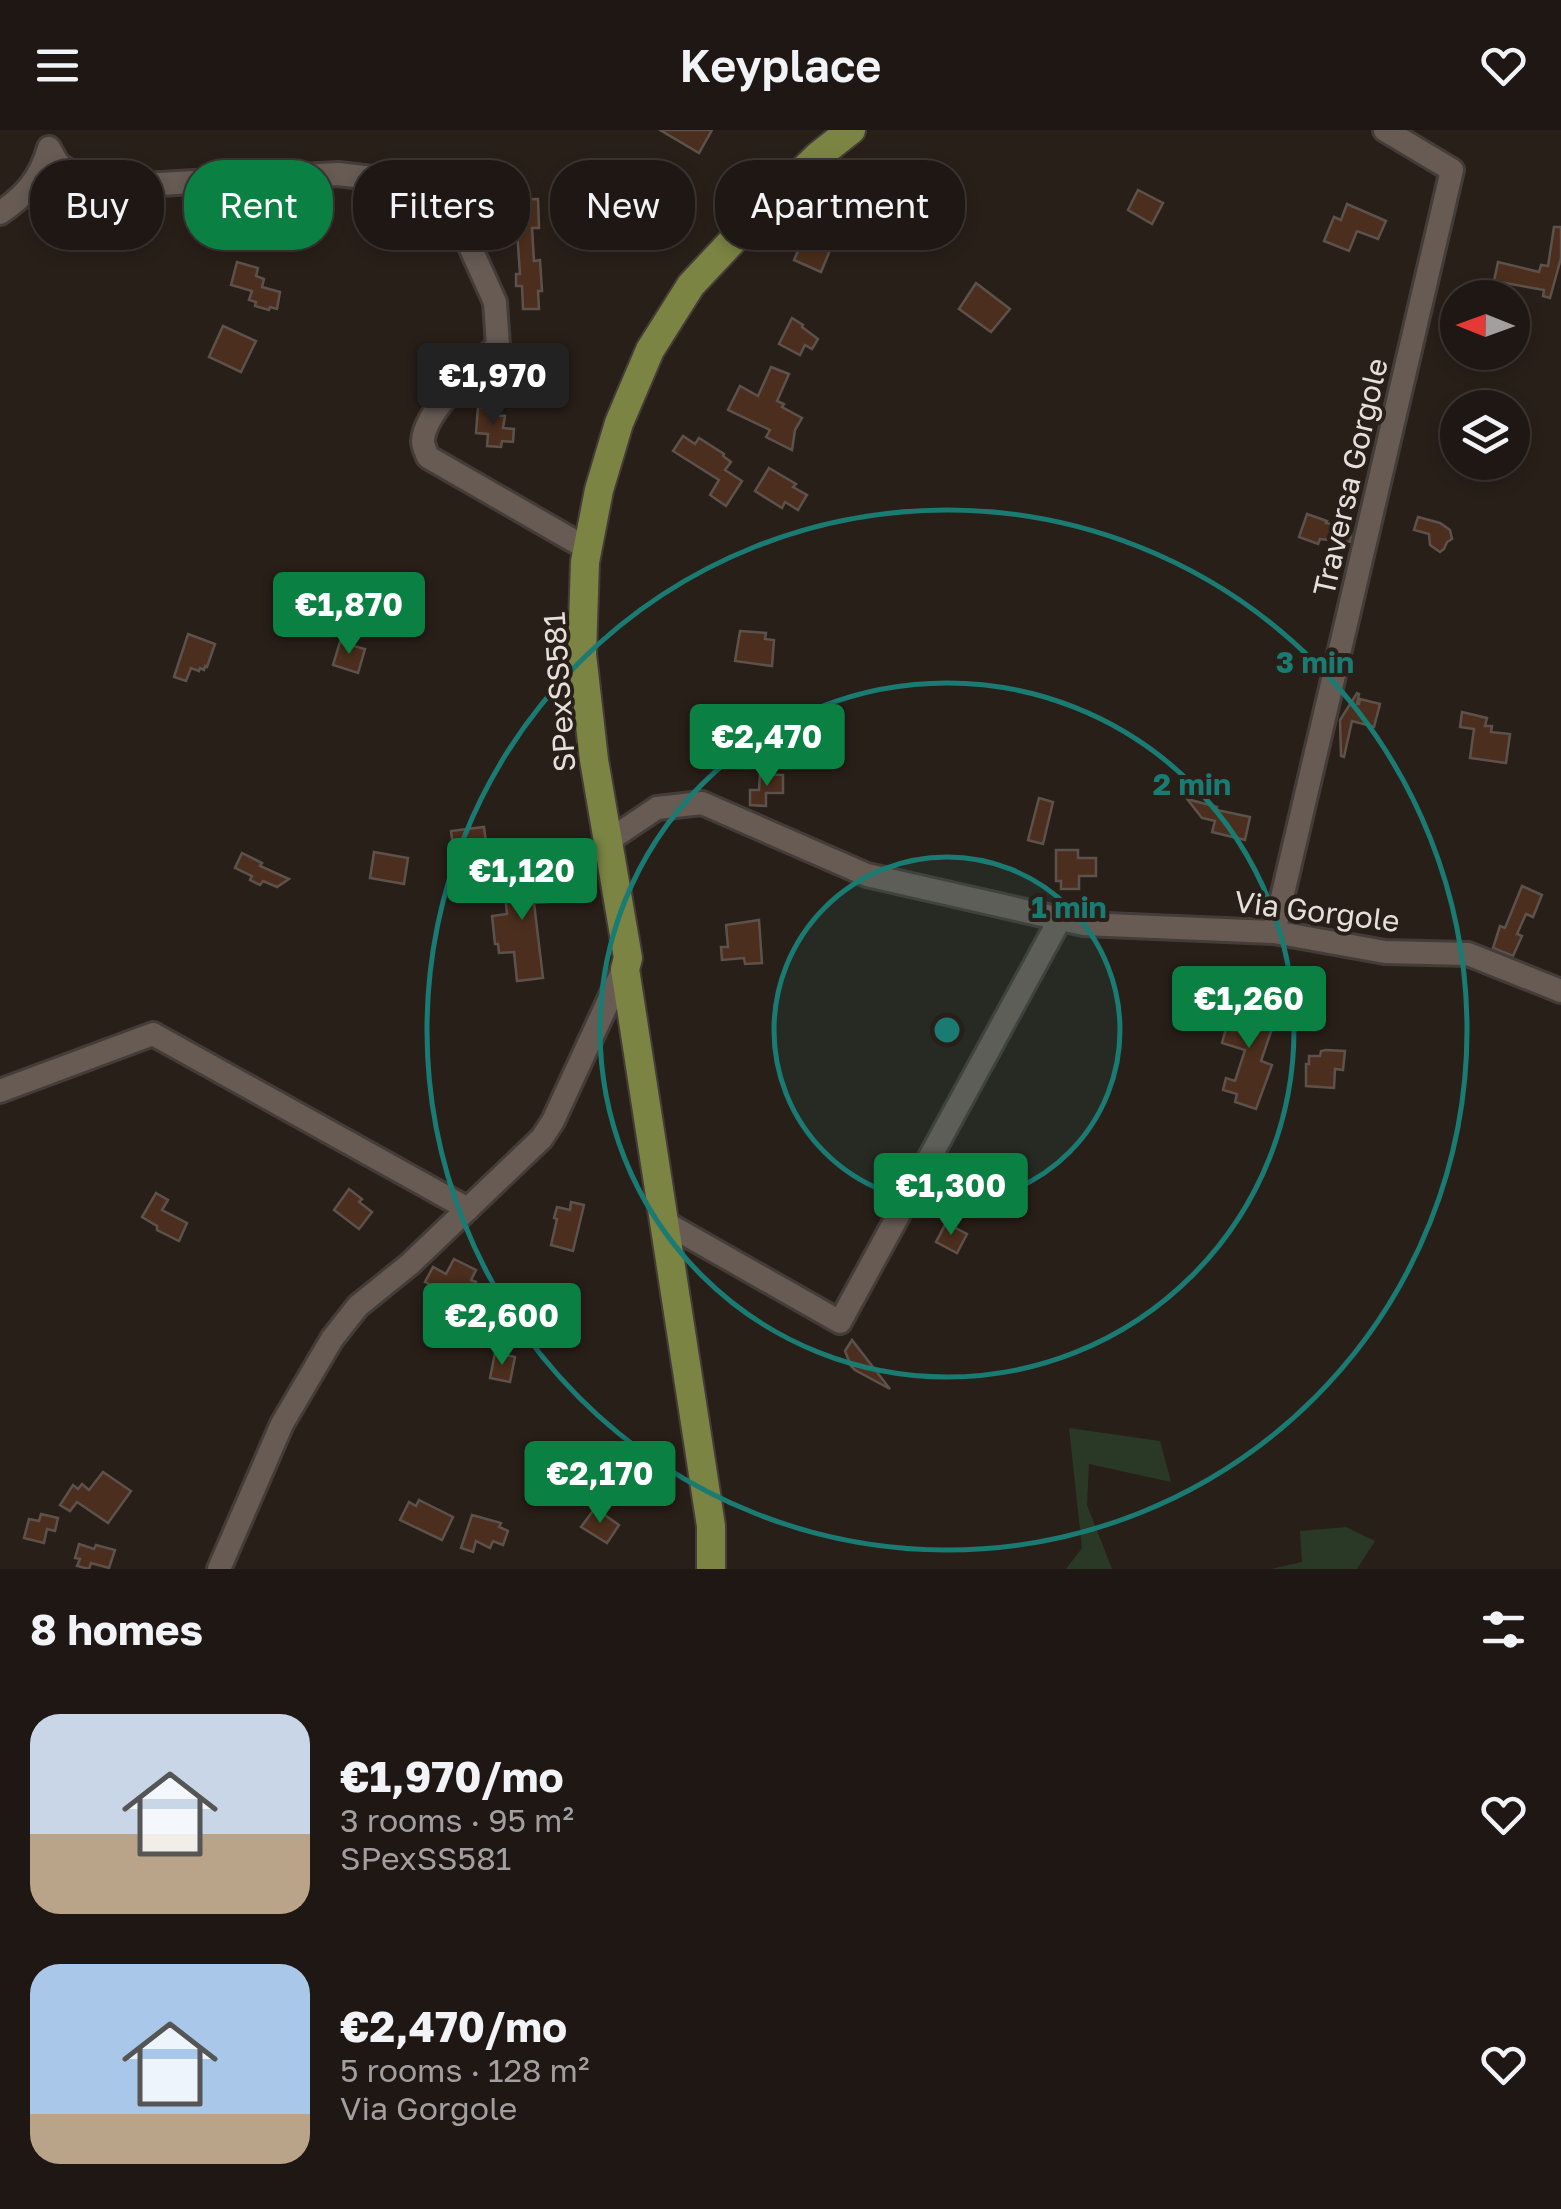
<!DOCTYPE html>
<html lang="en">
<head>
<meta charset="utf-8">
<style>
  body { margin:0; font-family:"Golos Text",sans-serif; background:#2c2421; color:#f1f3f6; height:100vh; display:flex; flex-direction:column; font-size:38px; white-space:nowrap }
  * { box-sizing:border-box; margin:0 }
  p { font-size:32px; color:#a19fa0 }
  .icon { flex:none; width:55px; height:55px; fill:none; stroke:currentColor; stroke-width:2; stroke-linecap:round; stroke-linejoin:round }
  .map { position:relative; height:1439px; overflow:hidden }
  .side { display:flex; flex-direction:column; background:#1f1713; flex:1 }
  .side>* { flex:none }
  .top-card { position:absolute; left:30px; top:30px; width:1000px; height:90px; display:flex; gap:20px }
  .needle { width:65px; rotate:271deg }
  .fabs { position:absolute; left:1440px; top:150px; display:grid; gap:20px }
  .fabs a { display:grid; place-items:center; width:90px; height:90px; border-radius:50%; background:#1f1713; box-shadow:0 5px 15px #0003,0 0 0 2px #3c3633; font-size:50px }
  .price { position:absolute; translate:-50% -85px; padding:0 22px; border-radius:10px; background:#0b8043; color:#fff; font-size:32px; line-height:65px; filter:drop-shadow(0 2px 5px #0008) }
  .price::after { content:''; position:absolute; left:50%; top:60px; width:30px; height:22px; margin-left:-15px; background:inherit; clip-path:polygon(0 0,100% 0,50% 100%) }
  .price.current { background:#222; color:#fff }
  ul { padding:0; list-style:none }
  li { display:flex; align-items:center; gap:30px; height:250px; padding:0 30px }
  li span { display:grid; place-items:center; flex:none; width:280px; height:200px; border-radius:30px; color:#555 }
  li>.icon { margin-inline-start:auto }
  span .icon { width:120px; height:120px; fill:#fffc; stroke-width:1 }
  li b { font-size:42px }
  h2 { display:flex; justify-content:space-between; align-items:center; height:120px; padding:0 30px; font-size:42px }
  .chip { padding:0 35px; border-radius:40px; background:#1f1713; box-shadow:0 5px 15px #0003,0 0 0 2px #3c3633; font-size:35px; line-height:90px }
  .chip.current { background:#0b8043; color:#fff }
  header { display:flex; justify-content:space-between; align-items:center; height:130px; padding:0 30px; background:#1f1713; font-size:45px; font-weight:600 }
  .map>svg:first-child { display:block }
  .green { fill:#293926 }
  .building { fill:#4b2e1d; stroke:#5d524b; stroke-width:2.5 }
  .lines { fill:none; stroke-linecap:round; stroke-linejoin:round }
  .minor-casing { stroke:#443c38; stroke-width:28 }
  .major-casing { stroke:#443c38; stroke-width:32 }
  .minor { stroke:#675b54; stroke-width:22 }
  .major { stroke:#7b8443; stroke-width:28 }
  .ring { fill:none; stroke:#1a7b73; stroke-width:5 }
  .labels { text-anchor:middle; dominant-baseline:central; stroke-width:8; stroke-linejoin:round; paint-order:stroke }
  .street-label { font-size:30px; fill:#e6dfdb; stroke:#291f19 }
  .centre { fill:#1a7b73; stroke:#291f19; stroke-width:5 }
  .ring-label { font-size:30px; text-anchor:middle; font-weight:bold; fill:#1a7b73; stroke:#291f19; stroke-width:8; stroke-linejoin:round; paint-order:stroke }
</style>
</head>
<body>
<header><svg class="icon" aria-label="menu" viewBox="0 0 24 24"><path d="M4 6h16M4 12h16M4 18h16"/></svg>Keyplace<svg class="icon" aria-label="heart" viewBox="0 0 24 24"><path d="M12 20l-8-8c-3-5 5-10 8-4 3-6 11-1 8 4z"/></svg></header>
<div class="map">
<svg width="1561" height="1439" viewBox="0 0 1561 1439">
  <rect width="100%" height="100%" fill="#291f19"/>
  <g class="green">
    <path d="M1069 1298 1160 1311 1171 1352 1089 1334 1087 1375 1112 1439H1066L1082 1418Z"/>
    <path d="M1346 1397 1375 1411 1357 1439H1271L1302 1432 1300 1401Z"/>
  </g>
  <g class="building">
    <path d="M660 0H712L699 23Z"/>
    <path d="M910 56 944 80 929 100 916 91 918 88 898 74Z"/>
    <path d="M1138 60 1163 73 1152 94 1128 80Z"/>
    <path d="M538 69 539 98H532L534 131 540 130 542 161H538L539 179H523L522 156H516V144H520L517 101H504L503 70Z"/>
    <path d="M1347 74 1386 91 1378 109 1357 101 1349 121 1324 111 1334 87 1341 90Z"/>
    <path d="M56 82 79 83 78 108 54 107Z"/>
    <path d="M1554 97H1561V128L1550 168 1543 166 1544 160 1494 151 1498 132 1539 142 1541 135 1548 136Z"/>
    <path d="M804 107 831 118 821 142 794 130Z"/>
    <path d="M237 132 258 138 256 146 264 149 262 157 280 162 277 179 270 177 269 180 255 176 256 172 249 170 252 161 231 155Z"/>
    <path d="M976 153 1010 179 991 202 959 179Z"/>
    <path d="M792 188 803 195 802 197 818 209 812 219 805 215 800 225 779 214Z"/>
    <path d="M223 196 256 211 241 242 209 227Z"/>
    <path d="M771 237 789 244 777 271 784 274 782 277 802 288 795 300 792 320 766 307 770 300 728 280 740 256 758 266Z"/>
    <path d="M478 277 490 278V285L505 286 503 298 514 299 513 312 502 311 501 317 487 316 488 304 476 303Z"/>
    <path d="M683 306 695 314 699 308 724 324 723 326 731 332 725 340 742 351 726 376 710 365 719 350 673 321Z"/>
    <path d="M769 338 796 354 793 357 807 365 798 380 785 372 782 378 755 361Z"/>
    <path d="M1307 384 1327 391 1326 393 1352 400 1350 412 1320 409 1318 414 1299 407Z"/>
    <path d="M1418 387 1440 393 1450 400 1452 409 1447 412 1444 419 1440 422 1430 415 1429 404 1414 400Z"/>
    <path d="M740 501 766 503 765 509 774 510 772 536 735 531Z"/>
    <path d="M188 504 215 514 207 537 205 536 204 540 200 538 199 541 191 538 186 551 174 547Z"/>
    <path d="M340 512 365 519 358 543 333 535Z"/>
    <path d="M1357 563 1359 564 1357 574H1359L1360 569 1380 574 1374 597 1352 591 1344 627 1341 626 1340 590Z"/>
    <path d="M1462 582 1487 588 1485 596H1492L1491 602 1510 604 1506 633 1470 628 1474 599 1460 597Z"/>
    <path d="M760 644 783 645V663H766V676L750 675V660H759Z"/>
    <path d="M1039 668 1053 672 1043 714 1028 710Z"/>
    <path d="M1187 669 1217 677V680L1250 687 1245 710 1212 702 1215 691 1202 688Z"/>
    <path d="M484 697 488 728 455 732 451 701Z"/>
    <path d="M1056 720H1078V728H1096V746H1079V759H1061V751H1056Z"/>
    <path d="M374 722 408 728 404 754 370 748Z"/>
    <path d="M242 723 262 733 260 736 289 749 277 757 263 751 260 755 250 750 252 746 235 738Z"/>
    <path d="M544 741 548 772 534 773 543 848 517 851 514 822 499 823 498 814H495L492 786 507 784 503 746Z"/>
    <path d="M1522 756 1542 765 1533 787 1526 784 1517 804 1522 806 1513 826 1493 818 1500 796 1505 798Z"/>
    <path d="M759 790 762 833 745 834 744 828 722 830 721 817H728L726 795Z"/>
    <path d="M1236 863 1248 867 1244 878 1276 887 1261 931 1272 935 1256 979 1235 972 1237 964 1223 960 1226 948 1235 951 1245 920 1222 913Z"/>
    <path d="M1326 920 1345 921 1343 940 1335 939 1334 958 1306 956V934H1309V926H1320L1321 921Z"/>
    <path d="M349 1059 362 1069 359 1072 372 1082 359 1099 334 1080Z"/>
    <path d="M156 1063 168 1070 162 1080 187 1093 179 1111 157 1100V1096L142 1087Z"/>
    <path d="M571 1072 584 1075 573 1121 551 1115 557 1089 554 1088 557 1077 570 1080Z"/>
    <path d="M946 1093 967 1104 957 1123 936 1112Z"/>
    <path d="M454 1129 476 1140 471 1150 476 1152 471 1161 475 1163 466 1181 436 1165 439 1159 425 1152 433 1137 446 1144Z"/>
    <path d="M852 1210 890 1259 855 1240 851 1236 845 1221Z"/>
    <path d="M495 1223 515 1227 510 1252 490 1248Z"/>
    <path d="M103 1342 131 1361 108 1393 77 1372 70 1381 60 1375 73 1355 78 1359 82 1354 89 1360Z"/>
    <path d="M419 1370 453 1387 442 1410 400 1390 409 1372 416 1376Z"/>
    <path d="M595 1378 619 1395 607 1413 581 1397Z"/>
    <path d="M41 1384 58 1388 55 1401 47 1399 44 1413 24 1408 29 1389 39 1391Z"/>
    <path d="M472 1385 501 1393 499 1397 508 1401 503 1415 493 1411 490 1418 476 1411 473 1422 461 1418Z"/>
    <path d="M79 1414 94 1419 96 1415 115 1420 109 1438 91 1433 89 1439 77 1436 80 1429 75 1428Z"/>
  </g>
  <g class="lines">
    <g class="minor-casing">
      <g id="minor">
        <path d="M0 83C26 65 40 49 49 18L58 34 97 61 142 55 338 44 398 51 430 73 467 110 495 172 498 216C476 233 424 282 423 311 423 316 426 322 428 327L588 419"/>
        <path d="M608 711 657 678 702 673 867 745 1047 786 1084 794 1274 802 1385 822 1468 824 1561 861"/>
        <path d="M1274 802 1452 40 1385 0"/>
        <path d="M0 961 153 904 468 1079"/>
        <path d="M664 1092 840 1192 1060 789"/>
        <path d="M219 1439 282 1294 332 1209 358 1176 410 1134 542 1008 553 991 627 831"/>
      </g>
    </g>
    <g class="major-casing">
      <path id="major" d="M711 1439V1396L625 839 628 828 594 630 582 524 585 432 599 360 619 293 650 220 691 155 753 89 818 26 851 0"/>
    </g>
    <use href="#minor" class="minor"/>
    <use href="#major" class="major"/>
  </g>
  <circle cx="947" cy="900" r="173" fill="#1a7b73" fill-opacity=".12"/>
  <g class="ring">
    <circle cx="947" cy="900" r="173"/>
    <circle cx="947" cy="900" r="347"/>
    <circle cx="947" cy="900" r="520"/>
  </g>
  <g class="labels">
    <g class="street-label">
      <text transform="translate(1350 347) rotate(-77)">Traversa Gorgole</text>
      <text transform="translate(559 562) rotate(-94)">SPexSS581</text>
      <text transform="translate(1317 781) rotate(7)">Via Gorgole</text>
    </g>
  </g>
  <circle cx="947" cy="900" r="15" class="centre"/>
  <g class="ring-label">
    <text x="1315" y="543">3 min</text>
    <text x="1192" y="665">2 min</text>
    <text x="1069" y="788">1 min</text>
  </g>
</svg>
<div class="fabs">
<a><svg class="needle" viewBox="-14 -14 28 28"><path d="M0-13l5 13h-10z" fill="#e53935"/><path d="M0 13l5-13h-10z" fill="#a19fa0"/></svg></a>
<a><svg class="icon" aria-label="layers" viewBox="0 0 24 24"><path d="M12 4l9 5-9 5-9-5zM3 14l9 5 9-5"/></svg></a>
</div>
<b class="price current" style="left:493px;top:298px">€1,970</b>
<b class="price" style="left:349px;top:527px">€1,870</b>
<b class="price" style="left:767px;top:659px">€2,470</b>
<b class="price" style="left:522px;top:793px">€1,120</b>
<b class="price" style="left:1249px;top:921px">€1,260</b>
<b class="price" style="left:951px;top:1108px">€1,300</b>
<b class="price" style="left:502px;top:1238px">€2,600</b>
<b class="price" style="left:600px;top:1396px">€2,170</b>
<div class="top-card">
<a class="chip">Buy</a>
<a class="chip current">Rent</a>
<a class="chip">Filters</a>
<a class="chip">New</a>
<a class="chip">Apartment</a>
</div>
</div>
<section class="side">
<h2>8 homes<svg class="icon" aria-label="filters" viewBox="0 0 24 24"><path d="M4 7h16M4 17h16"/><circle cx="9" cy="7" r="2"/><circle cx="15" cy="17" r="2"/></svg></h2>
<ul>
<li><span style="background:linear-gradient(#c9d6e8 60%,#b9a48a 0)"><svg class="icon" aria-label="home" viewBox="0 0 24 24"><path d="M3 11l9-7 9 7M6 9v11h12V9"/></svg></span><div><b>€1,970/mo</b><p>3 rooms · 95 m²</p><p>SPexSS581</p></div><svg class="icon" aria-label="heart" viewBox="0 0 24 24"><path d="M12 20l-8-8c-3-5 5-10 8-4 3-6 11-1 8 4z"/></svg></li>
<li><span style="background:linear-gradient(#a9c7e8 75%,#b9a48a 0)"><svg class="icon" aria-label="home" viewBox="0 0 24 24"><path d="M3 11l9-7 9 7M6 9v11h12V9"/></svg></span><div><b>€2,470/mo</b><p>5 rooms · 128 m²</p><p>Via Gorgole</p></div><svg class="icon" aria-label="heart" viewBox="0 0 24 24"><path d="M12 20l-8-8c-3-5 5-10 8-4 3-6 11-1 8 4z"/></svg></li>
</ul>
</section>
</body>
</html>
